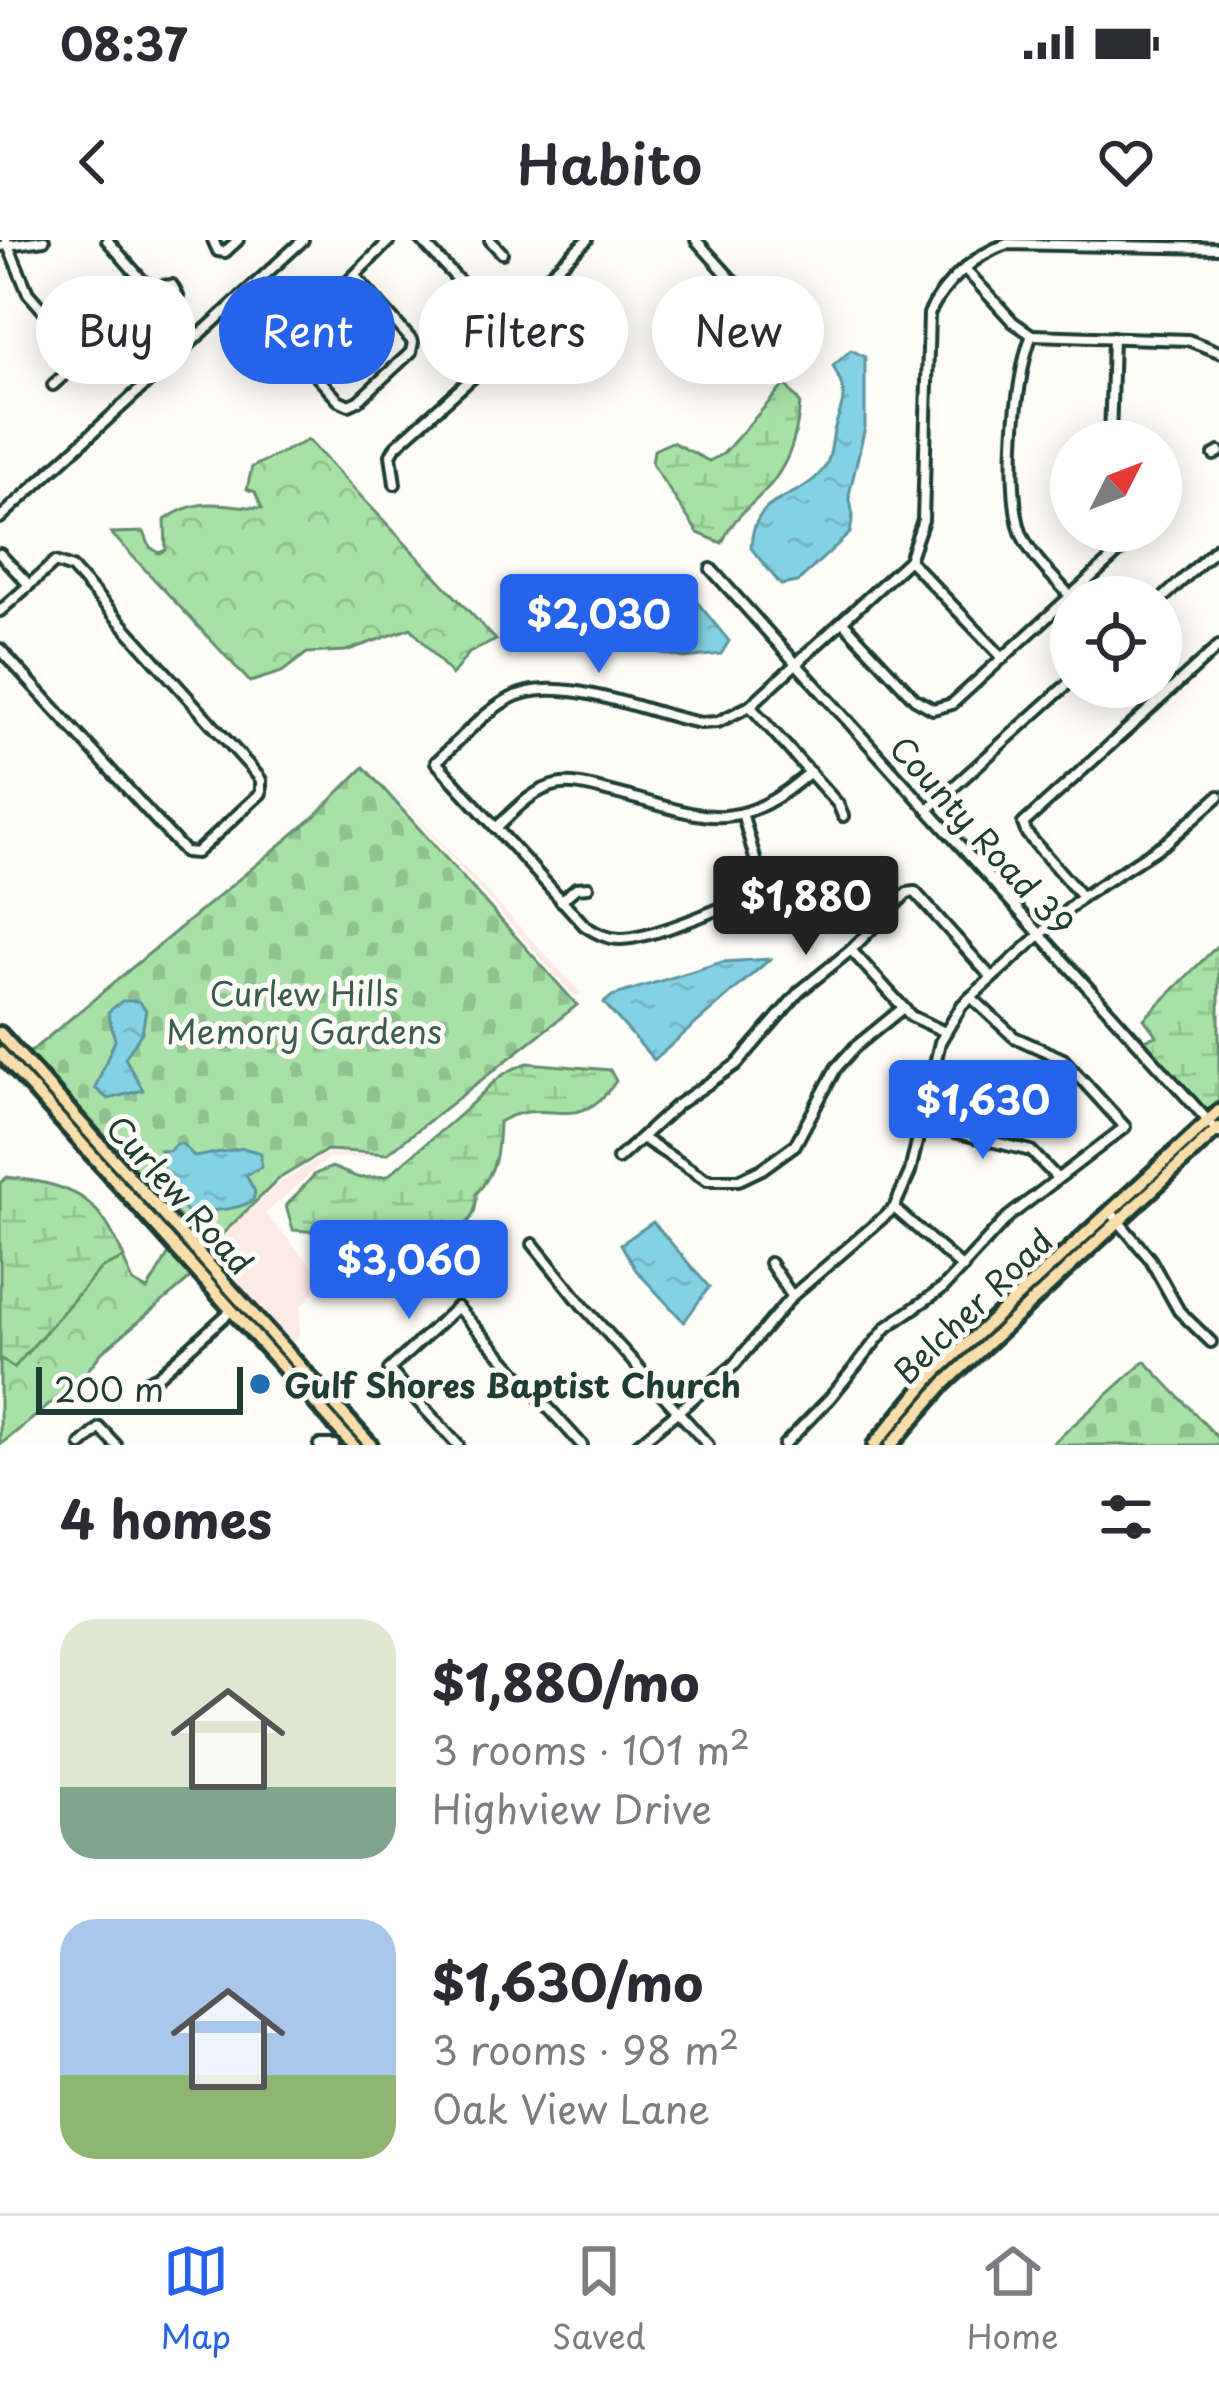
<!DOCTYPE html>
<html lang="en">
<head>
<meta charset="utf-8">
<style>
  body { margin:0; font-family:"Playpen Sans",sans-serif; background:#f7f7f7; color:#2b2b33; height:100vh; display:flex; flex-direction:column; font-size:45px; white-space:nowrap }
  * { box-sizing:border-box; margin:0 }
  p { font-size:39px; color:#7c7c81 }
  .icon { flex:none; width:66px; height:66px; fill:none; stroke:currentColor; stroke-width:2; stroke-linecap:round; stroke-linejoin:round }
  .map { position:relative; height:1205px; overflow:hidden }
  .side { display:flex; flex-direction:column; background:#fff; flex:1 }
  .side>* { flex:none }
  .banner { position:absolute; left:36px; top:36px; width:1149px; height:108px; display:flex; gap:24px }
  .needle { width:78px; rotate:48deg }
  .fabs { position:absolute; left:1050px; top:180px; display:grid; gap:24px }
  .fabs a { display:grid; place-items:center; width:132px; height:132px; border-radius:50%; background:#fff; box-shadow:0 6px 30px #0003; font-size:60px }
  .scale { position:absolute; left:36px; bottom:30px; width:207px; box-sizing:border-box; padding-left:12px; border:6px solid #1f3d34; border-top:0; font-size:33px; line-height:42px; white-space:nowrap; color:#1f3d34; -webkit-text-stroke:9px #fdfcf7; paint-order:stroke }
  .price { position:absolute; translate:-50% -102px; padding:0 27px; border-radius:12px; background:#2563eb; color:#fff; font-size:39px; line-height:78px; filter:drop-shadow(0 3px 6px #0008) }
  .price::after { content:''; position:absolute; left:50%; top:72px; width:36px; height:27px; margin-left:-18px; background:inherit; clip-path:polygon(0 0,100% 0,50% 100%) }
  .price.selected { background:#222; color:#fff }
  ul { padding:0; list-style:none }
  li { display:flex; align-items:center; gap:36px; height:300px; padding:0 60px }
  li span { display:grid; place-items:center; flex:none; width:336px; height:240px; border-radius:36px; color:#555 }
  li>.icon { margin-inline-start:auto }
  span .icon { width:144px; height:144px; fill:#fffc; stroke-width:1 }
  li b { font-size:51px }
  h2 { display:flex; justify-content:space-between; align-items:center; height:144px; padding:0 60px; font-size:51px }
  .pill { padding:0 42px; border-radius:54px; background:#fff; box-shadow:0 6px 30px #0003; font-size:42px; line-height:108px }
  .pill.selected { background:#2563eb; color:#fff }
  .status { display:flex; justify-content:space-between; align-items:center; height:84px; padding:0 60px; background:#fff; direction:ltr }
  .status svg { height:33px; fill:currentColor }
  header { display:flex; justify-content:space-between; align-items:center; height:156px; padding:0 60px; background:#fff; font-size:54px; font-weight:600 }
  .menu { display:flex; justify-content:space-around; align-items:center; height:168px; border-top:3px solid #e1e1e2; background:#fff; font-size:33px; color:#7c7c81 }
  .menu a { display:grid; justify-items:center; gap:6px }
  .menu .selected { color:#2563eb }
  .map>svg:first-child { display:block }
  .built { fill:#fceae5 }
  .forest { fill:url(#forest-crowns); stroke:#648f6d; stroke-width:3 }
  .wetland { fill:url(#wetland-marsh); stroke:#648f6d; stroke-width:3 }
  .cemetery { fill:url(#cemetery-stones); stroke:#648f6d; stroke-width:3 }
  .water { fill:url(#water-ripples); stroke:#5c969d; stroke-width:3 }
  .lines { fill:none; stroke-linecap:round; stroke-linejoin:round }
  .minor-casing { stroke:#1f3d34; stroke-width:16 }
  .major-casing { stroke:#1f3d34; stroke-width:20 }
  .minor { stroke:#fdfcf7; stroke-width:8 }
  .major { stroke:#f9deab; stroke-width:10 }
  .poi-dot { fill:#1f6fb2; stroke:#fdfcf7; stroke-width:4.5 }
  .labels { text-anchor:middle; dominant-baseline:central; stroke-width:10; stroke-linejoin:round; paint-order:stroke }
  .street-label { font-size:33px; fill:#1f3d34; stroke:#fdfcf7 }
  .park-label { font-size:33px; fill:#3a5e4b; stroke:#fdfcf7 }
  .poi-label { font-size:33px; font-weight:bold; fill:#1f3d34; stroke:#fdfcf7; text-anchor:start }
</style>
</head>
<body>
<div class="status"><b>08:37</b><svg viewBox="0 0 49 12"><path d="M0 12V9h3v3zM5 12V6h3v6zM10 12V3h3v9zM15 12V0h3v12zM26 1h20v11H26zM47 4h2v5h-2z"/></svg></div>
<header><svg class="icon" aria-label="back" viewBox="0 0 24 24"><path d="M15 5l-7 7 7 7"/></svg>Habito<svg class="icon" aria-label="heart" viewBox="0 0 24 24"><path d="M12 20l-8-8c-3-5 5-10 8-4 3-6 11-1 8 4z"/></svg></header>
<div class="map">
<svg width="1219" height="1205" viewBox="0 0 1219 1205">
  <defs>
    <pattern id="forest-crowns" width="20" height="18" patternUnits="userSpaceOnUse" patternTransform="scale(3)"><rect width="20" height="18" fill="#a8e1a6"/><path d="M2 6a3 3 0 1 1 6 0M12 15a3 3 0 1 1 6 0" fill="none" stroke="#90c290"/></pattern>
    <pattern id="wetland-marsh" width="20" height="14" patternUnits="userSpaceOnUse" patternTransform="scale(3)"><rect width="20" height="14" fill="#a8e1a6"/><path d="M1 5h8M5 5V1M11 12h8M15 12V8" fill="none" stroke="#90c290"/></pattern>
    <pattern id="cemetery-stones" width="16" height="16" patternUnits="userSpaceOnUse" patternTransform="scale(3)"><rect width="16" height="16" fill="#a8e1a6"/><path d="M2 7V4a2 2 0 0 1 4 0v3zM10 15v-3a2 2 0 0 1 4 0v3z" fill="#90c290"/></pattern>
    <pattern id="water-ripples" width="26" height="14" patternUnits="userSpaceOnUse" patternTransform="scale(3)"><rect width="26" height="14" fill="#84d1e3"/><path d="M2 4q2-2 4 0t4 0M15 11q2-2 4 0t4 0" fill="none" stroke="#72b4c3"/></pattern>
  </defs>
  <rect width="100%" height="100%" fill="#fdfcf7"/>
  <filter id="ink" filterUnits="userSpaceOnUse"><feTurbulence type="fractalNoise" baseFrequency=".00833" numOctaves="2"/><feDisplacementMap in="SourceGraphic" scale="24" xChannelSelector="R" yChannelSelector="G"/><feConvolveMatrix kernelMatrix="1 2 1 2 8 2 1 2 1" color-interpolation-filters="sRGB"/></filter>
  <g filter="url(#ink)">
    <g class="built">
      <path d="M367 523 581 753 576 758Z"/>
      <path d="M328 913 385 917 328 918 265 974 326 1041 301 1066 299 1096 292 1103 208 1010 282 941Z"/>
    </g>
    <g class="forest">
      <path d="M308 200 496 400 469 413 452 435 411 388 346 411 307 413 282 432 250 442 111 293 144 292 150 307 159 313 166 310 165 280C198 255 225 266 262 268L255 252 247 249 252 227Z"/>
      <path d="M170 1012 192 1037 102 1112 81 1139 0 1205V1118L14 1127 100 1029 123 1018 133 1042 147 1050Z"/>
    </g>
    <g class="wetland">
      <path d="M785 144 800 163C797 194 791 219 771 244 750 269 737 271 722 303L698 293 652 224 654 210 672 202 709 221 723 214Z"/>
      <path d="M1219 704V860L1205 872 1139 793 1144 800 1157 796 1144 779Z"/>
      <path d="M528 823 610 830 616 841C577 899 548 853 499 882 498 912 497 930 476 954 481 1004 411 1004 375 1006 360 1006 344 998 330 994 318 991 305 991 293 990L286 966 315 934 332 927 359 938 388 936C414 912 443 891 468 867 491 846 497 833 528 823Z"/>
      <path d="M7 937C73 945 98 955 124 1018L100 1029 14 1128 0 1118V943Z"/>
    </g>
    <g class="cemetery">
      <path d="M364 527 577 765 387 914 327 910 280 938 208 1008 29 813 314 577Z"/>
      <path d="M1145 1121 1219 1199V1205H1051Z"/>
    </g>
    <g class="water">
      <path d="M851 110 865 117V187L849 255 853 275 850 293 797 342 781 345 751 308C753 252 795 264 822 231 832 220 831 201 835 187 844 158 849 157 833 126Z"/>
      <path d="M607 351C633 355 652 373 677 376L697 362 729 401 721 414 684 418 586 396 567 381 587 353Z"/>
      <path d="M770 719 654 820 604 763 612 756 722 722Z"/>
      <path d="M122 761H138L146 770 142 792 125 818 143 850 108 859 95 848 115 800 108 772Z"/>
      <path d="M176 904H182L195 917 243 908 261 913V927L246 935 255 952 253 960C239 971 206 970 188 974L161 941V929L166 921 160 910 169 911Z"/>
      <path d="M653 982 709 1047 684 1082 636 1030 621 1004Z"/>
    </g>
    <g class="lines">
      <g class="minor-casing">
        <g id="minor">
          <path d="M6 0 28 53 84 117 53 145"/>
          <path d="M107 0 148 47 146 62 170 65 178 56 172 45 148 47"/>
          <path d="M213 0 218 11 225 12 238 0"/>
          <path d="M490 0 502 13"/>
          <path d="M696 0 801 116"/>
          <path d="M0 6 44 0"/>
          <path d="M965 29 1013 82 1032 95"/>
          <path d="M355 36 413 102 411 112 358 161 349 165 338 160 292 109 289 100 390 0"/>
          <path d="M497 83 587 0"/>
          <path d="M1032 95C1015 134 1005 258 1023 297 1034 320 1054 337 1070 356"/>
          <path d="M1032 95 1188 100 1219 112"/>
          <path d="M1110 201 1113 97"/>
          <path d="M1214 215 1219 212"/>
          <path d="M395 244 391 215 396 206 509 105 501 86 421 0"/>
          <path d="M0 278 303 0"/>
          <path d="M0 314 29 345"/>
          <path d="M909 320 1003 418"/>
          <path d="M711 329 1219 893"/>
          <path d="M1161 360 1219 306"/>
          <path d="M0 371 55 322 72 328 253 530 261 540V553L196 613 185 612 0 409"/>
          <path d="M843 382 915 459 933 469 952 464 1120 311 1128 291"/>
          <path d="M750 466 838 564 843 576"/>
          <path d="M929 569 1071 441"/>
          <path d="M743 576 757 626 756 649C733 666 649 699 621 699 607 699 596 693 585 686L436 522C458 502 481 475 507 460 557 430 647 474 701 483L718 482 750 466 909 320 923 280 929 74C943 44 975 14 1007 4L1219 8"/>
          <path d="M496 588C513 572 532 550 556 545 574 541 594 548 611 552 701 574 732 601 810 532"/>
          <path d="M1082 657 1027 594 1023 584 1219 406"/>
          <path d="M561 661 576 648 588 647"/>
          <path d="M851 710 911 776 945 792"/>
          <path d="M922 884 1031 911 1057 938"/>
          <path d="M642 898 707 940H739L762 929 795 905 836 828 855 807 903 768"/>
          <path d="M618 919 677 865 737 824 799 752 851 710 907 653 915 652 991 737"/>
          <path d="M894 968 963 1028"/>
          <path d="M1110 971 1150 1019 1179 1071 1211 1102"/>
          <path d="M533 1004 583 1066 708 1205"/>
          <path d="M770 1023 792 1056"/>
          <path d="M141 1144 158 1136 232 1070"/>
          <path d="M81 1205 100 1188 116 1205"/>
          <path d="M319 1205H334"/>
          <path d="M458 1205 389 1130 457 1067 582 1205"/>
          <path d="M637 1205 734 1125 792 1056 894 968 910 932 940 802 962 765 1082 657 1167 602 1219 556"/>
          <path d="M784 1205 830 1158 887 1087 943 1048 1008 977 1125 887 1063 819 1014 797 971 757"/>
        </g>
      </g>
      <g class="major-casing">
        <g id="major">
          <path d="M0 793 371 1205"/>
          <path d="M0 813 353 1205"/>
          <path d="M874 1205 935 1133 1219 871"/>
          <path d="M891 1205 944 1144 1219 888"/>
        </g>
      </g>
      <use href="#minor" class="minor"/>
      <use href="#major" class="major"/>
    </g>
  </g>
  <circle class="poi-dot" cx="260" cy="1144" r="12"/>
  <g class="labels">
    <g class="street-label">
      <text transform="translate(983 595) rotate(48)">County Road 39</text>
      <text transform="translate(181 954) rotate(48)">Curlew Road</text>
      <text transform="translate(972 1065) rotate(-44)">Belcher Road</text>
    </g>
    <g class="park-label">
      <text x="304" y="752">Curlew Hills<tspan x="304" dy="38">Memory Gardens</tspan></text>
    </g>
    <g class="poi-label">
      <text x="284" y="1144">Gulf Shores Baptist Church</text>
    </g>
  </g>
</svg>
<div class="fabs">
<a><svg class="needle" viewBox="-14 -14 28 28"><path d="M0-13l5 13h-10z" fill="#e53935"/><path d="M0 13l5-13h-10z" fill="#7c7c81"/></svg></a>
<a><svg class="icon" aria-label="locate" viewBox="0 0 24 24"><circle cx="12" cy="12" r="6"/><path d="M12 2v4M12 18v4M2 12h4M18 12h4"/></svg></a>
</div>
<div class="scale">200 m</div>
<b class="price" style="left:599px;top:436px">$2,030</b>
<b class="price selected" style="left:806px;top:718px">$1,880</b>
<b class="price" style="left:983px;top:922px">$1,630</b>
<b class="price" style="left:409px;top:1082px">$3,060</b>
<div class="banner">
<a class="pill">Buy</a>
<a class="pill selected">Rent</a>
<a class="pill">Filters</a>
<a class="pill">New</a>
</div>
</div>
<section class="side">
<h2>4 homes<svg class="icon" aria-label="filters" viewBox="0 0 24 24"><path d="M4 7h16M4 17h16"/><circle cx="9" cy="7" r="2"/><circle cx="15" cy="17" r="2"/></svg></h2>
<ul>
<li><span style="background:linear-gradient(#dfe7d0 70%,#7fa58c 0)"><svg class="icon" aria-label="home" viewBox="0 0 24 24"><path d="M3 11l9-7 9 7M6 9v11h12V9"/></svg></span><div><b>$1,880/mo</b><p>3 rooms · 101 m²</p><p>Highview Drive</p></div></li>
<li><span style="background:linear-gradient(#a9c7e8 65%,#8fb573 0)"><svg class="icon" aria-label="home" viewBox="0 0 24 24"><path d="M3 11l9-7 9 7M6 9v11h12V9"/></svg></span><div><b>$1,630/mo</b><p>3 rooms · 98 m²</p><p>Oak View Lane</p></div></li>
</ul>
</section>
<nav class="menu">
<a class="selected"><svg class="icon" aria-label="map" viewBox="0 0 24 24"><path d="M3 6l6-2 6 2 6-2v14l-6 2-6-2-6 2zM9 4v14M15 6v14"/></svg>Map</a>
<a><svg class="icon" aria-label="saved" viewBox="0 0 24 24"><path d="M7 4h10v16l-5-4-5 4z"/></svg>Saved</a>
<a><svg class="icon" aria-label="home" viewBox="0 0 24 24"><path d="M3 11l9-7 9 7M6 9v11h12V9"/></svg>Home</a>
</nav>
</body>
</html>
